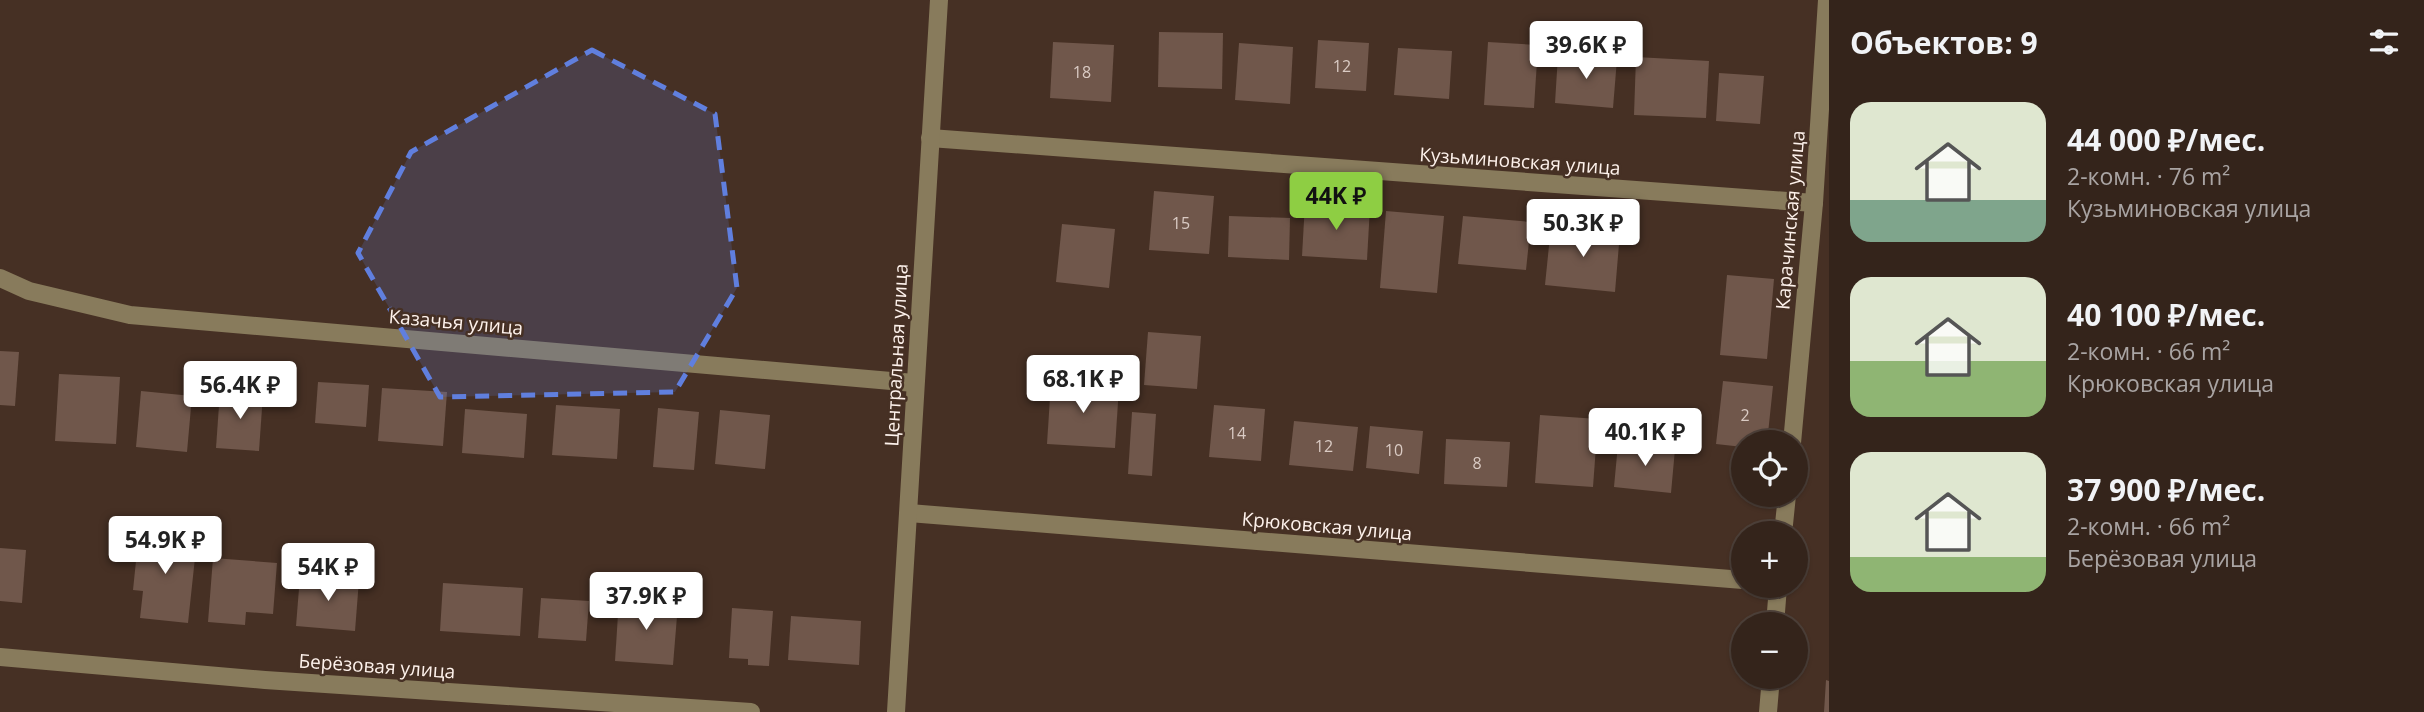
<!DOCTYPE html>
<html lang="ru">
<head>
<meta charset="utf-8">
<style>
  body { margin:0; font-family:"Open Sans",sans-serif; background:#3c2c24; color:#f1f3f6; height:100vh; display:flex; flex-direction:column; font-size:26px; white-space:nowrap }
  * { box-sizing:border-box; margin:0 }
  p { font-size:23px; color:#a9a4a3 }
  .icon { flex:none; width:38px; height:38px; fill:none; stroke:currentColor; stroke-width:2; stroke-linecap:round; stroke-linejoin:round }
  .map { position:relative; flex:1; overflow:hidden }
  .details { display:flex; flex-direction:column; background:#34241b; width:595px }
  .details>* { flex:none }
  .controls { position:absolute; left:1731px; top:430px; display:grid; gap:14px }
  .controls a { display:grid; place-items:center; width:77px; height:77px; border-radius:50%; background:#34241b; box-shadow:0 2px 5px #0004,0 0 0 2px #4e413a; font-size:35px }
  .price { position:absolute; translate:-50% -60px; padding:0 16px; border-radius:7px; background:#fff; color:#222; font-size:23px; line-height:46px; filter:drop-shadow(0 2px 4px #0008) }
  .price::after { content:''; position:absolute; left:50%; top:42px; width:21px; height:16px; margin-left:-10px; background:inherit; clip-path:polygon(0 0,100% 0,50% 100%) }
  .price.on { background:#8ece43; color:#111 }
  ul { padding:0; list-style:none }
  li { display:flex; align-items:center; gap:21px; height:175px; padding:0 21px }
  li span { display:grid; place-items:center; flex:none; width:196px; height:140px; border-radius:21px; color:#555 }
  li>.icon { margin-inline-start:auto }
  span .icon { width:84px; height:84px; fill:#fffc; stroke-width:1 }
  li b { font-size:30px }
  h2 { display:flex; justify-content:space-between; align-items:center; height:84px; padding:0 21px; font-size:30px }
  main { display:flex; flex:1; min-height:0 }
  .map>svg:first-child { display:block }
  .building { fill:#70574b }
  .lines { fill:none; stroke-linecap:round; stroke-linejoin:round }
  .minor { stroke:#887b5c; stroke-width:18 }
  .marked { fill:#607fde; fill-opacity:0.2; stroke:#607fde; stroke-width:5; stroke-dasharray:14 9; stroke-linejoin:round }
  .labels { text-anchor:middle; dominant-baseline:central; stroke-width:5; stroke-linejoin:round; paint-order:stroke }
  .number-label { font-size:16px; fill:#dacbc4 }
  .street-label { font-size:19px; fill:#fef2ec; stroke:#463024 }
</style>
</head>
<body>
<main>
<div class="map">
<svg width="1829" height="712" viewBox="0 0 1829 712">
  <rect width="100%" height="100%" fill="#463024"/>
  <g class="building">
    <path d="M1159 32 1223 33 1222 89 1158 87Z"/>
    <path d="M1318 40 1369 43 1366 91 1315 88Z"/>
    <path d="M1053 42 1114 45 1111 102 1050 98Z"/>
    <path d="M1488 42 1538 45 1534 108 1484 105Z"/>
    <path d="M1239 43 1293 47 1290 104 1235 100Z"/>
    <path d="M1398 48 1452 51 1449 99 1394 95Z"/>
    <path d="M1558 55 1617 59 1613 108 1555 103Z"/>
    <path d="M1636 57 1709 61 1706 118 1634 115Z"/>
    <path d="M1719 73 1764 76 1760 124 1716 121Z"/>
    <path d="M1154 191 1214 196 1209 254 1149 250Z"/>
    <path d="M1305 203 1370 207 1367 260 1302 256Z"/>
    <path d="M1386 211 1444 216 1437 293 1380 288Z"/>
    <path d="M1229 216 1290 218 1289 260 1228 257Z"/>
    <path d="M1463 216 1531 222 1526 270 1458 264Z"/>
    <path d="M1062 224 1115 229 1109 288 1056 282Z"/>
    <path d="M1551 226 1620 232 1615 292 1545 285Z"/>
    <path d="M1727 275 1774 279 1767 359 1720 355Z"/>
    <path d="M1148 332 1201 336 1197 389 1144 385Z"/>
    <path d="M0 351 19 352 15 406 0 405Z"/>
    <path d="M59 374 120 377 116 444 55 441Z"/>
    <path d="M1723 381 1773 386 1767 443H1743V447L1716 444Z"/>
    <path d="M318 382 369 385 366 427 315 423Z"/>
    <path d="M1051 382 1119 387 1115 448 1047 444Z"/>
    <path d="M382 388 447 392 443 446 378 441Z"/>
    <path d="M141 391 192 396 187 452 136 447Z"/>
    <path d="M220 391 263 394 259 451 216 448Z"/>
    <path d="M556 405 620 409 617 459 552 455Z"/>
    <path d="M1214 405 1265 409 1261 461 1209 457Z"/>
    <path d="M658 408 699 412 694 470 653 467Z"/>
    <path d="M465 409 527 414 524 458 462 453Z"/>
    <path d="M720 410 770 415 765 469 715 464Z"/>
    <path d="M1132 412 1156 414 1152 476 1128 474Z"/>
    <path d="M1540 415 1598 419 1593 487 1535 483Z"/>
    <path d="M1294 421 1358 427 1353 471 1289 465Z"/>
    <path d="M1370 426 1423 431 1419 474 1366 468Z"/>
    <path d="M1446 439 1510 442 1507 487 1444 484Z"/>
    <path d="M1618 444 1675 449 1671 493 1614 487Z"/>
    <path d="M139 532 197 539 188 623 140 618 143 591 133 590Z"/>
    <path d="M0 548 26 550 22 603 0 601Z"/>
    <path d="M213 558 277 563 273 614 246 612 245 625 208 622Z"/>
    <path d="M300 576 359 580 355 631 296 626Z"/>
    <path d="M443 583 523 588 520 636 440 631Z"/>
    <path d="M541 598 589 601 586 641 538 638Z"/>
    <path d="M619 599 678 604 673 665 615 661Z"/>
    <path d="M732 608 773 611 769 666 748 665V659L729 658Z"/>
    <path d="M791 616 861 621 859 665 788 660Z"/>
    <path d="M1826 680 1829 681V712H1824Z"/>
  </g>
  <g class="lines">
    <g class="minor">
      <path d="M930 138 1814 203"/>
      <path d="M0 278 29 291 130 315 914 383"/>
      <path d="M1792 443 1814 203 1827 0"/>
      <path d="M909 513 1743 580"/>
      <path d="M1783 534 1787 495"/>
      <path d="M1775 625 1778 586"/>
      <path d="M0 657 265 680 751 712"/>
      <path d="M896 712 939 0"/>
      <path d="M1768 712 1771 677"/>
    </g>
  </g>
  <path class="marked" d="M592 50 715 114 737 288 675 392 440 397 358 253 411 152Z"/>
  <g class="labels">
    <g class="number-label">
      <text x="1342" y="66">12</text>
      <text x="1082" y="72">18</text>
      <text x="1181" y="223">15</text>
      <text x="1745" y="415">2</text>
      <text x="1237" y="433">14</text>
      <text x="1324" y="446">12</text>
      <text x="1394" y="450">10</text>
      <text x="1477" y="463">8</text>
    </g>
    <g class="street-label">
      <text transform="translate(1520 161) rotate(4)">Кузьминовская улица</text>
      <text transform="translate(1790 220) rotate(-85)">Карачинская улица</text>
      <text transform="translate(456 322) rotate(5)">Казачья улица</text>
      <text transform="translate(896 355) rotate(-87)">Центральная улица</text>
      <text transform="translate(1327 526) rotate(5)">Крюковская улица</text>
      <text transform="translate(377 666) rotate(4)">Берёзовая улица</text>
    </g>
  </g>
</svg>
<div class="controls">
<a><svg class="icon" aria-label="locate" viewBox="0 0 24 24"><circle cx="12" cy="12" r="6"/><path d="M12 2v4M12 18v4M2 12h4M18 12h4"/></svg></a>
<a>+</a>
<a>−</a>
</div>
<b class="price" style="left:1586px;top:81px">39.6K ₽</b>
<b class="price on" style="left:1336px;top:232px">44K ₽</b>
<b class="price" style="left:1583px;top:259px">50.3K ₽</b>
<b class="price" style="left:1083px;top:415px">68.1K ₽</b>
<b class="price" style="left:240px;top:421px">56.4K ₽</b>
<b class="price" style="left:1645px;top:468px">40.1K ₽</b>
<b class="price" style="left:165px;top:576px">54.9K ₽</b>
<b class="price" style="left:328px;top:603px">54K ₽</b>
<b class="price" style="left:646px;top:632px">37.9K ₽</b>
</div>
<section class="details">
<h2>Объектов: 9<svg class="icon" aria-label="filters" viewBox="0 0 24 24"><path d="M4 7h16M4 17h16"/><circle cx="9" cy="7" r="2"/><circle cx="15" cy="17" r="2"/></svg></h2>
<ul>
<li><span style="background:linear-gradient(#dfe7d0 70%,#7fa58c 0)"><svg class="icon" aria-label="home" viewBox="0 0 24 24"><path d="M3 11l9-7 9 7M6 9v11h12V9"/></svg></span><div><b>44 000 ₽/мес.</b><p>2-комн. · 76 m²</p><p>Кузьминовская улица</p></div></li>
<li><span style="background:linear-gradient(#dfe7d0 60%,#8fb573 0)"><svg class="icon" aria-label="home" viewBox="0 0 24 24"><path d="M3 11l9-7 9 7M6 9v11h12V9"/></svg></span><div><b>40 100 ₽/мес.</b><p>2-комн. · 66 m²</p><p>Крюковская улица</p></div></li>
<li><span style="background:linear-gradient(#dfe7d0 75%,#8fb573 0)"><svg class="icon" aria-label="home" viewBox="0 0 24 24"><path d="M3 11l9-7 9 7M6 9v11h12V9"/></svg></span><div><b>37 900 ₽/мес.</b><p>2-комн. · 66 m²</p><p>Берёзовая улица</p></div></li>
</ul>
</section>
</main>
</body>
</html>
